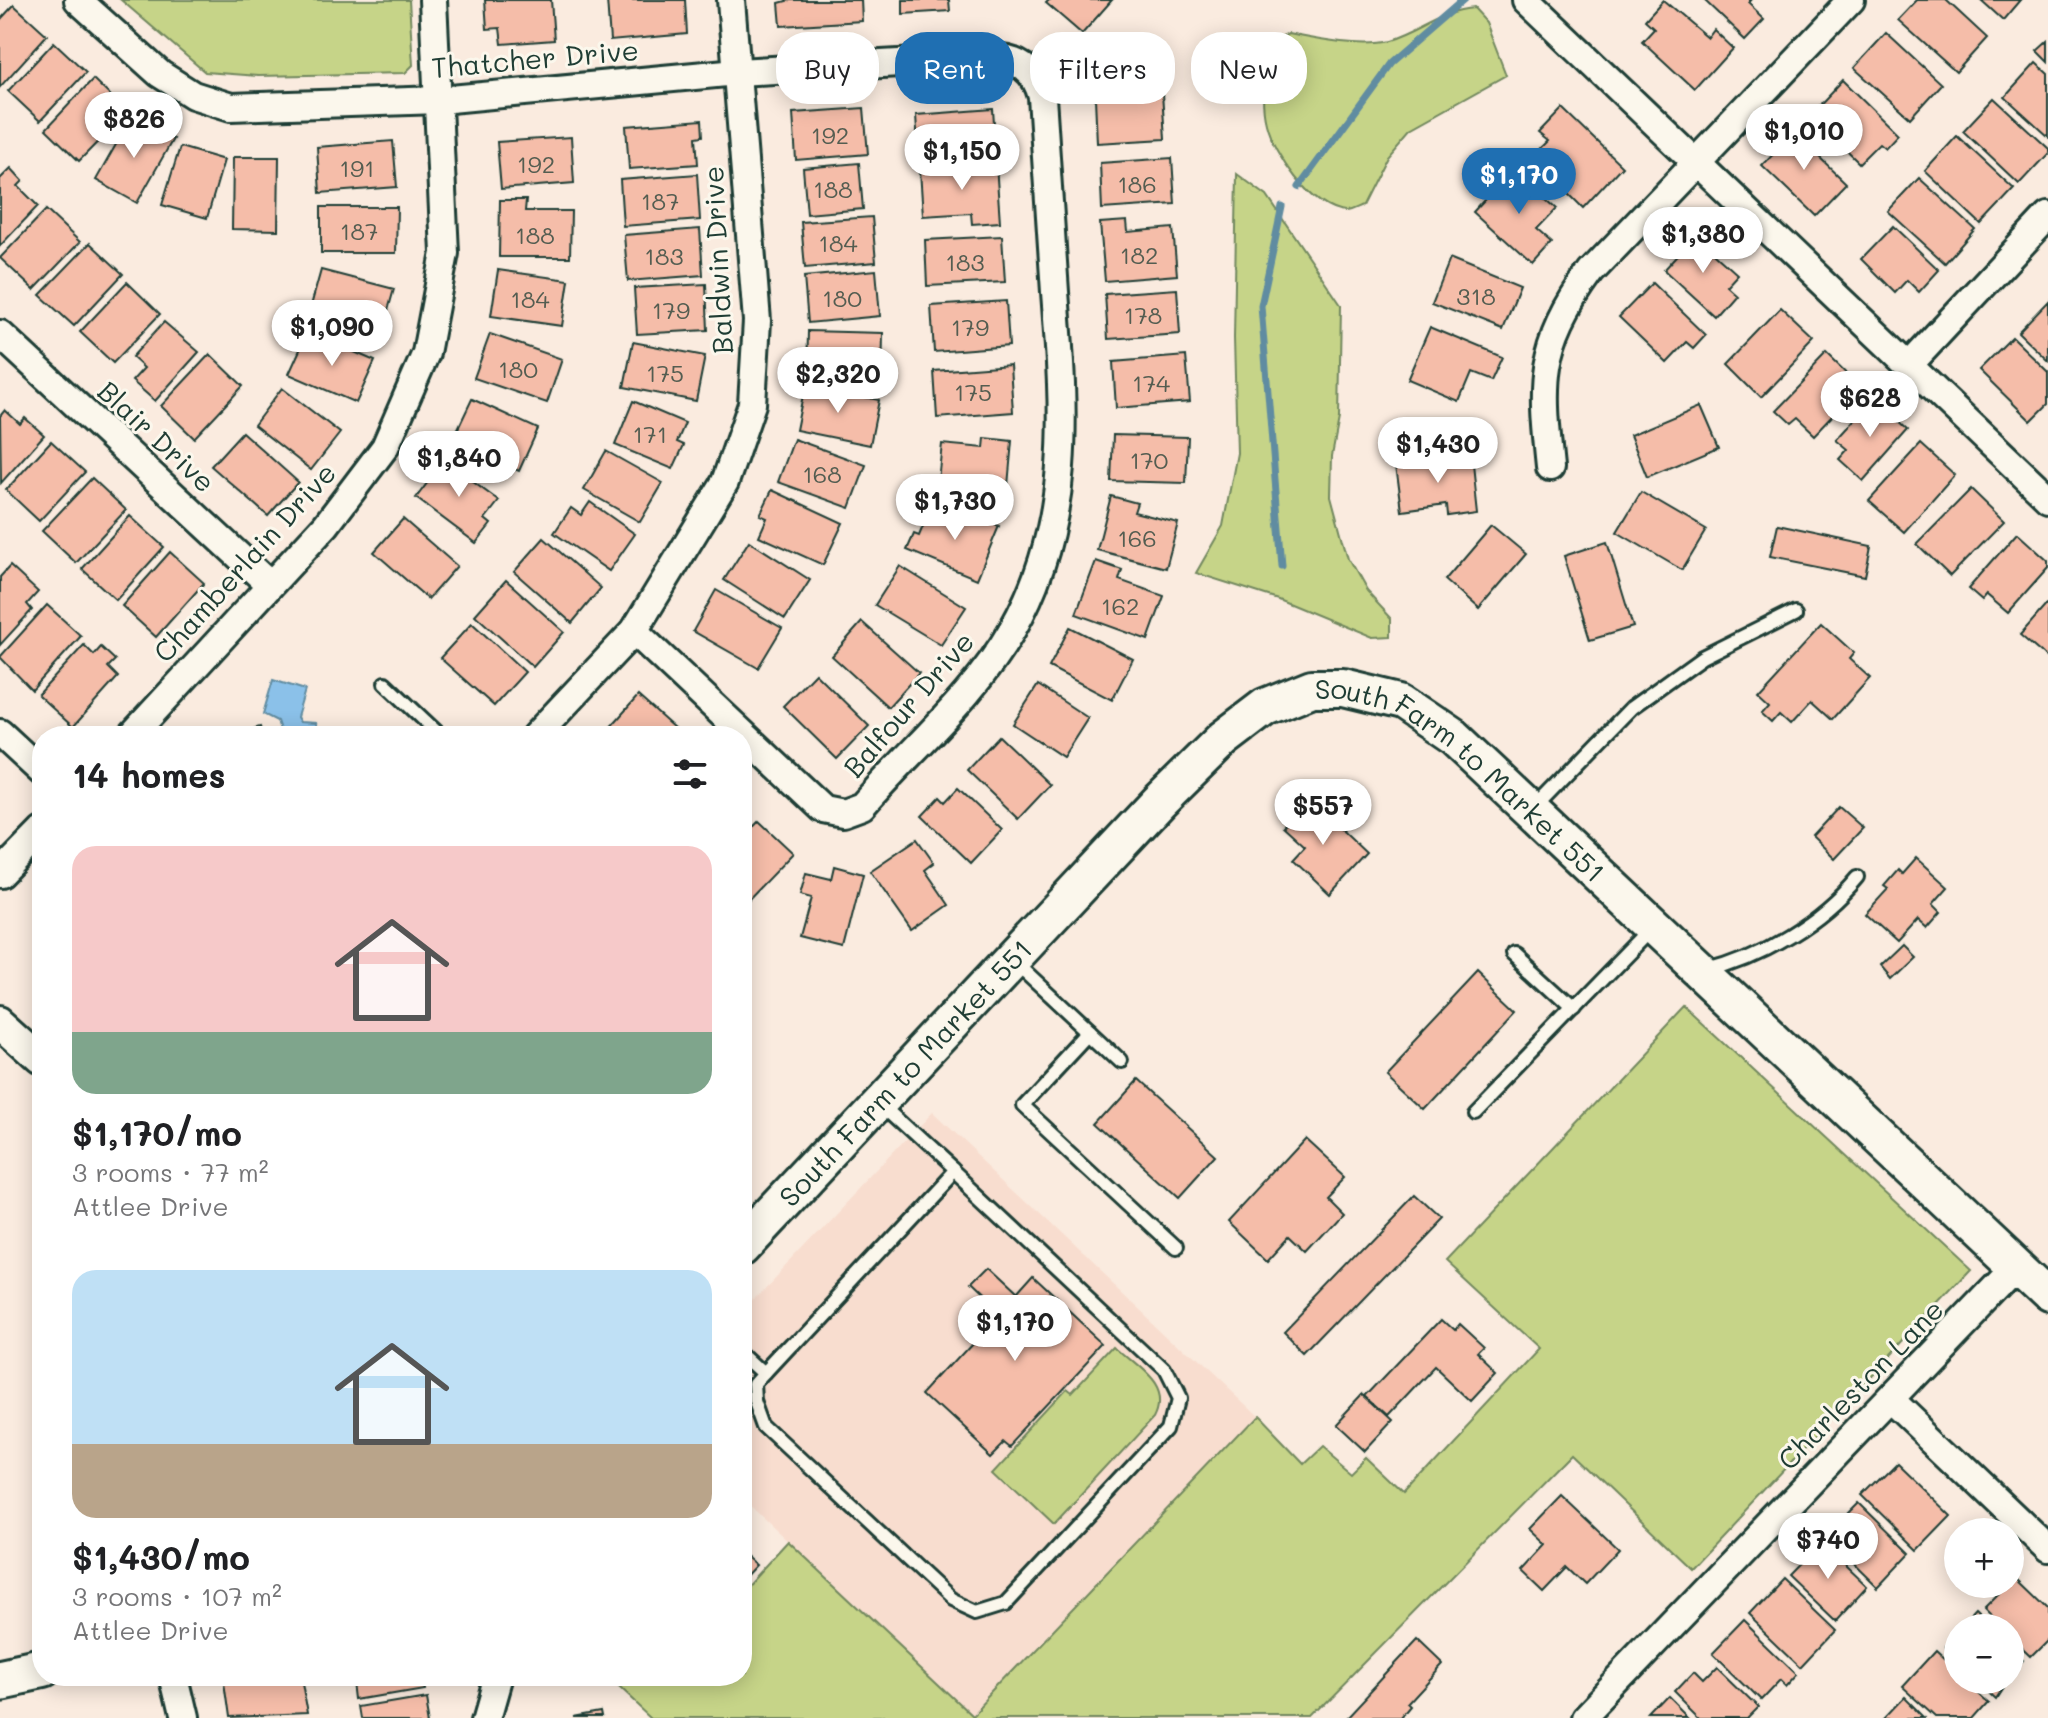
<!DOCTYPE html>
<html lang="en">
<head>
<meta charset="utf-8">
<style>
  body { margin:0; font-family:Mali,sans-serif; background:#f6f6f6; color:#202124; height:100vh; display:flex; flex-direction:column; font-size:30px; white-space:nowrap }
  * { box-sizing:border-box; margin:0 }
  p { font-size:26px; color:#757577 }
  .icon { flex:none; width:44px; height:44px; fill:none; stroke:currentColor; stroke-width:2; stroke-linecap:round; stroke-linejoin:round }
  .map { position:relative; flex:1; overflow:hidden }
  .drawer { position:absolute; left:32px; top:726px; width:720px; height:960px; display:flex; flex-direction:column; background:#fff; border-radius:32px; box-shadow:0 4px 20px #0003 }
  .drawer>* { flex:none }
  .top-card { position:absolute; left:776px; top:32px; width:760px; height:72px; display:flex; gap:16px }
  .buttons { position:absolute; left:1944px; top:1518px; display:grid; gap:16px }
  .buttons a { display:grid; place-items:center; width:80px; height:80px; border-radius:50%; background:#fff; box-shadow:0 4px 20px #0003; font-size:40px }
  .price { position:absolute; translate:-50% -68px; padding:0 18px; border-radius:28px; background:#fff; color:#222; font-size:26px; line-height:52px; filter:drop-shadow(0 2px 4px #0008) }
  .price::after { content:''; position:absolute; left:50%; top:48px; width:24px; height:18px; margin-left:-12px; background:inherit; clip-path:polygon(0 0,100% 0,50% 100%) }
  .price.on { background:#1f6fb2; color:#fff }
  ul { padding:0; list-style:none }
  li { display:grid; align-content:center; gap:16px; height:424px; padding:0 40px }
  li span { display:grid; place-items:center; height:248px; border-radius:24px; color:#555 }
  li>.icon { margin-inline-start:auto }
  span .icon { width:144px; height:144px; fill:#fffc; stroke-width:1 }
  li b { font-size:34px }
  h2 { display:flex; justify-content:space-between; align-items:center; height:96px; padding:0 40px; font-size:34px }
  .chip { padding:0 28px; border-radius:32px; background:#fff; box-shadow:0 4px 20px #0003; font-size:28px; line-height:72px }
  .chip.on { background:#1f6fb2; color:#fff }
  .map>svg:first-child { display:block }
  .built { fill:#f8ddcf }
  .green { fill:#c6d488; stroke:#72885e; stroke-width:2 }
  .water { fill:#8bc1e9; stroke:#608ca1; stroke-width:2 }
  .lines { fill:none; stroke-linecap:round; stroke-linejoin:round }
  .stream { stroke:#608ca1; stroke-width:7 }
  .building { fill:#f5bda9; stroke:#1f3d34; stroke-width:2 }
  .service-casing { stroke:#1f3d34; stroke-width:18 }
  .minor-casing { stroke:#1f3d34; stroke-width:32 }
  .tertiary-casing { stroke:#1f3d34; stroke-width:38 }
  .secondary-casing { stroke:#1f3d34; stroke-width:42 }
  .service { stroke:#fbf7ec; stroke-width:12 }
  .minor { stroke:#fbf7ec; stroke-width:26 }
  .tertiary { stroke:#fbf7ec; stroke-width:32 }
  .secondary { stroke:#fbf7ec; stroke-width:36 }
  .labels { text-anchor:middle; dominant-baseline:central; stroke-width:6; stroke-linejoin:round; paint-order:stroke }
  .number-label { font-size:24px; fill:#545d51 }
  .street-label { font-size:28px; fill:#1f3d34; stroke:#fbf7ec }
</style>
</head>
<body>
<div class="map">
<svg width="2048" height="1718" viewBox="0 0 2048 1718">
  <rect width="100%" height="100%" fill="#faebdf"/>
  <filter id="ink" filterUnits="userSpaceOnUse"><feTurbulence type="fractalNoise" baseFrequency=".0125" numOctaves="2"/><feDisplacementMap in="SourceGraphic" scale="16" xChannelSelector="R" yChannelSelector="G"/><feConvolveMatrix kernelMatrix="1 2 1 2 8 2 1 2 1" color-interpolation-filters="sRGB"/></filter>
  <g filter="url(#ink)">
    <path class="built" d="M932 1113 1255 1417 971 1714 742 1498V1313Z"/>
    <g class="green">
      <path d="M121 0H409L413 65 405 73 258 76 205 72Z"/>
      <path d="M1473 9 1486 23 1506 75 1411 128 1387 156 1362 206C1357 208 1350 212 1345 212 1311 209 1273 152 1266 123 1260 100 1264 65 1271 43L1288 34C1314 39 1360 49 1387 42 1418 33 1440 11 1473 9Z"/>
      <path d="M1237 174 1267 196 1341 305 1339 419 1332 456 1331 496 1348 559 1366 591 1392 619V637L1372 638 1278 599 1196 573 1223 526 1237 453 1234 338Z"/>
      <path d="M1686 1007 1971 1271 1691 1568 1572 1454 1312 1718H651L606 1676H742V1591L788 1541 972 1714 1255 1417 1300 1464 1319 1446 1351 1473 1366 1458 1404 1494 1539 1349 1445 1262Z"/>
      <path d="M1117 1348C1137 1367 1171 1385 1155 1415L1054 1524 996 1469 1068 1391 1073 1395Z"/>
    </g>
    <path class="water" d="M273 680 305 690 297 717 300 722 316 723 319 736H282L277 721 263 714Z"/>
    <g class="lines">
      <g class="stream">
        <path d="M1299 187 1389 64 1463 0"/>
        <path d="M1282 566 1261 306 1282 207"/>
      </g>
    </g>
    <g class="building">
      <path d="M485 0H551L554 40 502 44 500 28 487 29Z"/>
      <path d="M607 0H685L687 34 610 41Z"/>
      <path d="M790 0H861L862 21 781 26 779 3Z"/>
      <path d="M903 0H949L950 11 903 14Z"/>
      <path d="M1049 0H1112L1082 34 1046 3Z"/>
      <path d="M1663 0 1707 37 1713 29 1733 48 1695 90 1642 41 1654 28 1645 20Z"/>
      <path d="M1704 0H1751L1748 4 1764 19 1745 39Z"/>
      <path d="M1917 0H1946L1987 38 1956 72 1898 20Z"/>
      <path d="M1981 0H2020L2003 20Z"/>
      <path d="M14 5 47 35 0 87V20Z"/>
      <path d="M1886 33 1941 84 1910 118 1854 68Z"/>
      <path d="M2048 41V62L2037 51Z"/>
      <path d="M54 42 86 72 40 121 8 91Z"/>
      <path d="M2036 63 2048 74V136L2005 97Z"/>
      <path d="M93 79 127 112 79 161 46 129Z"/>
      <path d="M1843 80 1898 134 1885 148 1879 143 1859 163 1810 115Z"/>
      <path d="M1162 93 1165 139 1097 143 1095 98Z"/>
      <path d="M1994 98 2048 148V153L2019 184 1963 131Z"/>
      <path d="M864 108 868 154 796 160 793 113Z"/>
      <path d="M993 109 996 155 919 161 916 115Z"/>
      <path d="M1563 109 1622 166 1583 208 1562 187 1569 179 1540 151 1550 141 1540 133Z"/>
      <path d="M132 116 173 139 137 203 96 180Z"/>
      <path d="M702 120 703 136 696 137 698 164 629 169 626 126Z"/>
      <path d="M1801 125 1821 145 1814 152 1846 183 1814 216 1762 166Z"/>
      <path d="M1957 136 2014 189 1981 224 1925 171Z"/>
      <path d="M571 137 574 183 501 189 497 142Z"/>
      <path d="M393 141 397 187 320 193 317 147Z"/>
      <path d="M180 147 224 160 207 218 162 205Z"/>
      <path d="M233 157H279L278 230 232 229Z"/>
      <path d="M1172 158 1175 204 1102 209 1100 163Z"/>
      <path d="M859 163 863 209 807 214 803 168Z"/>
      <path d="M996 164 1000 222 972 224 971 213 923 216 920 170Z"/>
      <path d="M11 168 23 181 18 186 38 206 0 246V179Z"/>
      <path d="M1514 169 1557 208 1536 230 1552 244 1533 265 1475 212Z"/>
      <path d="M697 174 700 220 623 226 620 180Z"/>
      <path d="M1919 178 1975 229 1945 263 1888 211Z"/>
      <path d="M500 200H526L525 211H571L570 257H499Z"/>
      <path d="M321 207H397L396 253H321Z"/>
      <path d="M46 210 80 242 34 290 0 258Z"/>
      <path d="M872 217 876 262 805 268 801 222Z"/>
      <path d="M1127 221 1128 232 1173 228 1177 275 1105 281 1100 223Z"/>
      <path d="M1893 226 1939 270 1919 292 1907 280 1895 293 1861 259Z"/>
      <path d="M700 229 703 275 628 281 624 235Z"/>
      <path d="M1696 235 1737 272 1725 285 1734 293 1714 316 1664 270Z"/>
      <path d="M1002 236 1005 282 927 286 925 240Z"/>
      <path d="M90 243 123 274 74 326 40 295Z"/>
      <path d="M1449 259 1520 288 1503 330 1432 302Z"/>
      <path d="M321 270 394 289 382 332 309 313Z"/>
      <path d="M498 270 569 280 562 326 491 316Z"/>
      <path d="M876 270 880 316 808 323 804 277Z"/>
      <path d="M127 282 160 314 113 363 80 332Z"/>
      <path d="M1652 283 1706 335 1694 348 1687 342 1667 363 1619 317Z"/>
      <path d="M706 284 708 330 637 334 634 288Z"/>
      <path d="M1177 289 1180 334 1108 339 1105 294Z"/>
      <path d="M1006 301 1009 346 934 352 931 306Z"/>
      <path d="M2048 301V361L2018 332Z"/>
      <path d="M1780 310 1814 342 1761 397 1728 364Z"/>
      <path d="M164 322 199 352 155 401 132 381 144 368 132 357Z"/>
      <path d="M1430 327 1502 357 1491 381 1471 373 1459 402 1407 380Z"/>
      <path d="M808 331 883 333 882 380 807 378Z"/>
      <path d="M308 332 375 361 356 403 289 374Z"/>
      <path d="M490 334 562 359 547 403 474 378Z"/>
      <path d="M2012 337 2048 372V404L2031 421 1979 370Z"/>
      <path d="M633 342 705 356 696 401 624 387Z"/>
      <path d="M210 354 243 386 194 438 161 406Z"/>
      <path d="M1827 355 1860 387 1813 436 1795 419 1788 425 1773 411Z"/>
      <path d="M1186 356 1190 402 1116 408 1113 362Z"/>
      <path d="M1010 365 1013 412 937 418 934 371Z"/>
      <path d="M805 385 879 400 870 445 796 430Z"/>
      <path d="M282 388 340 433 311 470 254 425Z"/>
      <path d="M472 399 538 429 519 471 452 441Z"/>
      <path d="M1874 399 1908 430 1863 481 1840 460 1849 450 1837 440Z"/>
      <path d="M633 401 685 423 677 442 684 445 673 469 615 445Z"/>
      <path d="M1701 405 1719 447 1647 477 1630 435Z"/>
      <path d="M5 410 20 424 25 418 44 435 1 483 0 416Z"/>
      <path d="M242 432 298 482 268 516 211 466Z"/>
      <path d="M1113 435 1188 437 1186 483 1111 481Z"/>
      <path d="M985 438 1012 441 1007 497 937 490 942 444 984 448Z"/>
      <path d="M794 439 866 465 850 508 778 482Z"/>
      <path d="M51 441 85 472 39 521 6 490Z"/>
      <path d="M1921 444 1955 475 1904 532 1869 501Z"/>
      <path d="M606 451 663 483 640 522 584 490Z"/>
      <path d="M449 454 469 469 465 476 499 501 485 519 491 524 476 543 416 498Z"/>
      <path d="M1470 455 1476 511 1447 515 1446 505 1402 511 1396 464Z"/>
      <path d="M92 478 126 510 76 563 42 531Z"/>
      <path d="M1971 489 2004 521 1950 576 1917 544Z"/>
      <path d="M772 490 843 523 823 565 759 536 767 518 760 515Z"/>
      <path d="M1641 492 1706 530 1682 570 1617 532Z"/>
      <path d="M1111 496 1137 503 1134 512 1178 523 1166 568 1097 550Z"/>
      <path d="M590 502 635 534 609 571 554 533 571 508 581 515Z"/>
      <path d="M930 509 966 524 971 514 999 526 977 579 907 550 914 534 919 536Z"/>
      <path d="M130 516 164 547 116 600 82 569Z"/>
      <path d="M403 519 457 566 428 599 374 552Z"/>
      <path d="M1491 525 1526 554 1478 610 1444 580Z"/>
      <path d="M1777 526 1871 546 1865 576 1770 557Z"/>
      <path d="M2017 533 2048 561V568L2008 613 1987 595 1982 601 1968 589Z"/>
      <path d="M544 538 601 588 572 623 514 572Z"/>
      <path d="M749 541 810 580 785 619 724 580Z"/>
      <path d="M1607 542 1633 627 1590 640 1564 556Z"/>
      <path d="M170 552 204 583 156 637 122 606Z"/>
      <path d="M1096 561 1122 570 1119 580 1164 596 1148 640 1076 614Z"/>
      <path d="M10 566 38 592 27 604 32 610 0 645V577Z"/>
      <path d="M900 566 966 607 941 645 875 605Z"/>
      <path d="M506 580 564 632 533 667 475 615Z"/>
      <path d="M716 590 782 628 758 668 693 631Z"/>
      <path d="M2048 603V659L2020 635Z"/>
      <path d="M47 605 81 636 32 690 0 657Z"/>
      <path d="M862 622 919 673 888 707 832 656Z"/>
      <path d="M472 623 525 672 494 706 440 658Z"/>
      <path d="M1821 623 1854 653 1849 659 1870 678 1833 719 1812 700 1792 722 1781 712 1773 721 1762 711 1770 702 1758 691Z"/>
      <path d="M1070 627 1133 659 1112 700 1049 667Z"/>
      <path d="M84 645 94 655 101 647 115 660 108 667 118 677 73 727 38 695Z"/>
      <path d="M815 673 869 726 837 759 783 706Z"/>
      <path d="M1038 685 1088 718 1063 757 1013 724Z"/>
      <path d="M638 696 683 736H615L608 730Z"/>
      <path d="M260 727 263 736H229L240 733Z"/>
      <path d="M999 736 1050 785 1018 819 967 770Z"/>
      <path d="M958 788 1002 830 971 863 922 816 940 797 945 802Z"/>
      <path d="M1309 799 1367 854 1330 894 1293 859 1305 846 1283 826Z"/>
      <path d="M1839 807 1863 828 1834 859 1811 837Z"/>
      <path d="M759 821 793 853 742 906V839Z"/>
      <path d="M917 839 934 863 925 870 949 905 912 931 870 871Z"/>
      <path d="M1916 858 1948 887 1933 904 1941 912 1927 928 1918 920 1897 943 1865 914 1888 889 1884 886 1898 870 1902 874Z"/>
      <path d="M834 866 863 874 844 949 800 938 811 898 800 895 806 873 831 879Z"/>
      <path d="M1902 946 1913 957 1890 979 1880 967Z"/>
      <path d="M1478 973 1517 1010 1425 1109 1385 1072Z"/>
      <path d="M1136 1081 1218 1156 1180 1198 1098 1123Z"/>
      <path d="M1305 1140 1345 1177 1326 1197 1342 1213 1307 1251 1290 1235 1268 1259 1229 1222Z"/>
      <path d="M1414 1196 1439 1219 1307 1356 1283 1332Z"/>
      <path d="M986 1269 1016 1297 1033 1278 1106 1346 1012 1446 1006 1441 993 1454 927 1393 998 1316 968 1287Z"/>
      <path d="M1441 1319 1453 1330 1458 1324 1484 1348 1478 1354 1498 1373 1472 1401 1436 1367 1389 1417 1367 1397Z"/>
      <path d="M1364 1395 1393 1422 1365 1452 1336 1425Z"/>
      <path d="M1895 1462 1951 1516 1918 1550 1862 1495Z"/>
      <path d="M1562 1496 1618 1549 1585 1584 1567 1567 1544 1591 1523 1571 1547 1545 1530 1529Z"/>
      <path d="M1859 1503 1910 1553 1878 1587 1826 1536Z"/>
      <path d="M1821 1542 1867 1586 1835 1621 1788 1576Z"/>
      <path d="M742 1553 756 1565 742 1580Z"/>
      <path d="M2016 1577 2048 1608V1640L2031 1657 2010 1637V1628H2001L1983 1610Z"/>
      <path d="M1782 1579 1835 1630 1803 1664 1750 1613Z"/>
      <path d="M1975 1614 1990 1628H1962Z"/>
      <path d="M1745 1620 1799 1672 1787 1685 1781 1679 1761 1700 1713 1653Z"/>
      <path d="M1958 1632V1662L1943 1648Z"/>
      <path d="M1417 1641 1442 1665 1407 1703 1410 1706 1400 1718H1345Z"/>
      <path d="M2010 1647 2024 1661 2010 1676Z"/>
      <path d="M1934 1651 1958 1673V1680H1965L1989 1701 1974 1718H1937L1902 1686Z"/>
      <path d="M1717 1667 1758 1707 1747 1718H1701L1675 1692 1693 1673 1702 1682Z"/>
      <path d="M258 1676H300L307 1715 229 1718 224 1682Z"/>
      <path d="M348 1676H421L423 1688 359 1699 357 1682 349 1684Z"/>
      <path d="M1977 1680H2006L1995 1697Z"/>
      <path d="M426 1695 430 1718H363L361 1706Z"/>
      <path d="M1906 1697 1927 1718H1886Z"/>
      <path d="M1670 1698 1690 1718H1651Z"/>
      <path d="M604 1713 605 1718H576Z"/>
    </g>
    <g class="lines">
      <g class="service-casing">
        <g id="service">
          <path d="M385 683 441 736"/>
          <path d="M1534 808 1631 708 1702 657 1796 610"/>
          <path d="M1514 954 1574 1009"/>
          <path d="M1014 961 1122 1062"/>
          <path d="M1706 970C1762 956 1820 922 1857 877"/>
          <path d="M1090 1032 1022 1105 1176 1248"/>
          <path d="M1473 1112 1652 928"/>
          <path d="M742 1351 766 1373 953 1172 880 1105"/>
          <path d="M766 1373 756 1384 757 1402 766 1427 951 1600 977 1612 1006 1603 1171 1426 1178 1398 1164 1370 953 1172"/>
        </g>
      </g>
      <g class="minor-casing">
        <g id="minor">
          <path d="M78 0 160 74 193 95 231 107 440 100 737 72 990 58C1018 58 1035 70 1042 97 1046 162 1051 227 1055 292 1064 409 1074 523 1012 630 974 697 912 748 862 806L843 813 823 809 634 631"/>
          <path d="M1526 0 2048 498"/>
          <path d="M0 334 270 585"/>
          <path d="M1909 365 2048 216"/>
          <path d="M1550 468C1541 382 1538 344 1591 272L1851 0"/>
          <path d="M0 733 42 772"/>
          <path d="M131 736 326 525 385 447 426 353 445 253 433 0"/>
          <path d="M535 736 634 631 725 482 752 404 757 321 731 0"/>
          <path d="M0 874 42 831"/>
          <path d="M1891 1399 2048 1549"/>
          <path d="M173 1676 183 1718"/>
          <path d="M484 1718 496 1676"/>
          <path d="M1583 1718 2016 1267"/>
        </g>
      </g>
      <g class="tertiary-casing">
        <path id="tertiary" d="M0 1022 42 1060"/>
      </g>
      <g class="secondary-casing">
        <g id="secondary">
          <path id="s1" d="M742 1246 1159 802 1223 739 1265 707 1312 688H1343L1401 702 1454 738 2048 1297"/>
          <path d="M0 1680 42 1671"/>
        </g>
      </g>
      <use href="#service" class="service"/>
      <use href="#minor" class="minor"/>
      <use href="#tertiary" class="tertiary"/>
      <use href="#secondary" class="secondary"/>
    </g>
  </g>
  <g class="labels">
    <g class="number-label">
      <text x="830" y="134">192</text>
      <text x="536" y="163">192</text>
      <text x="357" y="167">191</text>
      <text x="1137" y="183">186</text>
      <text x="833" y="188">188</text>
      <text x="660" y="200">187</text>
      <text x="359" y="230">187</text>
      <text x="535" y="234">188</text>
      <text x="838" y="242">184</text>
      <text x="1139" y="254">182</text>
      <text x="664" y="255">183</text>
      <text x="965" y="261">183</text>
      <text x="1476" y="295">318</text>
      <text x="842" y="297">180</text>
      <text x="530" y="298">184</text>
      <text x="671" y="309">179</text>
      <text x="1143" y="314">178</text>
      <text x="970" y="326">179</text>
      <text x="518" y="368">180</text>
      <text x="665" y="372">175</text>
      <text x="1151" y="382">174</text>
      <text x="973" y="391">175</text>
      <text x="650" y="433">171</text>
      <text x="1149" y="459">170</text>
      <text x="822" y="473">168</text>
      <text x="1137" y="537">166</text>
      <text x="1120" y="605">162</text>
    </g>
    <g class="street-label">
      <text transform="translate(535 58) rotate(-5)">Thatcher Drive</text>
      <text transform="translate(717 260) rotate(-93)">Baldwin Drive</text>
      <text transform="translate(157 436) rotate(43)">Blair Drive</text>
      <text transform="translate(244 562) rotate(-48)">Chamberlain Drive</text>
      <text transform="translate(908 704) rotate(-49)">Balfour Drive</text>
      <text stroke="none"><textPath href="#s1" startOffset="982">South Farm to Market 551</textPath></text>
      <text stroke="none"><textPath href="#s1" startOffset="238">South Farm to Market 551</textPath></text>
      <text transform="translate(1860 1384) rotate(-46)">Charleston Lane</text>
    </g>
  </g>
</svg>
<div class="buttons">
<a>+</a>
<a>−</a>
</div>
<b class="price" style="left:134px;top:160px">$826</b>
<b class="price" style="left:1804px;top:172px">$1,010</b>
<b class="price" style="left:962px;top:192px">$1,150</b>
<b class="price on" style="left:1519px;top:216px">$1,170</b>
<b class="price" style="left:1703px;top:275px">$1,380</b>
<b class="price" style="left:332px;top:368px">$1,090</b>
<b class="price" style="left:838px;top:415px">$2,320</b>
<b class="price" style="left:1870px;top:439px">$628</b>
<b class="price" style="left:1438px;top:485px">$1,430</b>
<b class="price" style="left:459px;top:499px">$1,840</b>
<b class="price" style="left:955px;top:542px">$1,730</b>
<b class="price" style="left:1323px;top:847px">$557</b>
<b class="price" style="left:1015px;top:1363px">$1,170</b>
<b class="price" style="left:1828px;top:1581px">$740</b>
<div class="top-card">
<a class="chip">Buy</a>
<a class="chip on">Rent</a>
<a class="chip">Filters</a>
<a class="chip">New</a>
</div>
<section class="drawer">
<h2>14 homes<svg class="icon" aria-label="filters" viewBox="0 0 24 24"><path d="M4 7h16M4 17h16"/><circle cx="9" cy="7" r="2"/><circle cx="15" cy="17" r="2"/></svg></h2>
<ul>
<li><span style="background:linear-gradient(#f6c9c9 75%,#7fa58c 0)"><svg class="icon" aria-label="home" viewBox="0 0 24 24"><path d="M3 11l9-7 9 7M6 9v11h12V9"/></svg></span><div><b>$1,170/mo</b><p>3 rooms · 77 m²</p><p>Attlee Drive</p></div></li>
<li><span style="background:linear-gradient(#bfe0f5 70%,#b9a48a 0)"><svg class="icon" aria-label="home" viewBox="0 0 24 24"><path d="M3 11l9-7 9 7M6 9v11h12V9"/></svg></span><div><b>$1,430/mo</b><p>3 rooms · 107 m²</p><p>Attlee Drive</p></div></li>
</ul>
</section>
</div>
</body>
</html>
